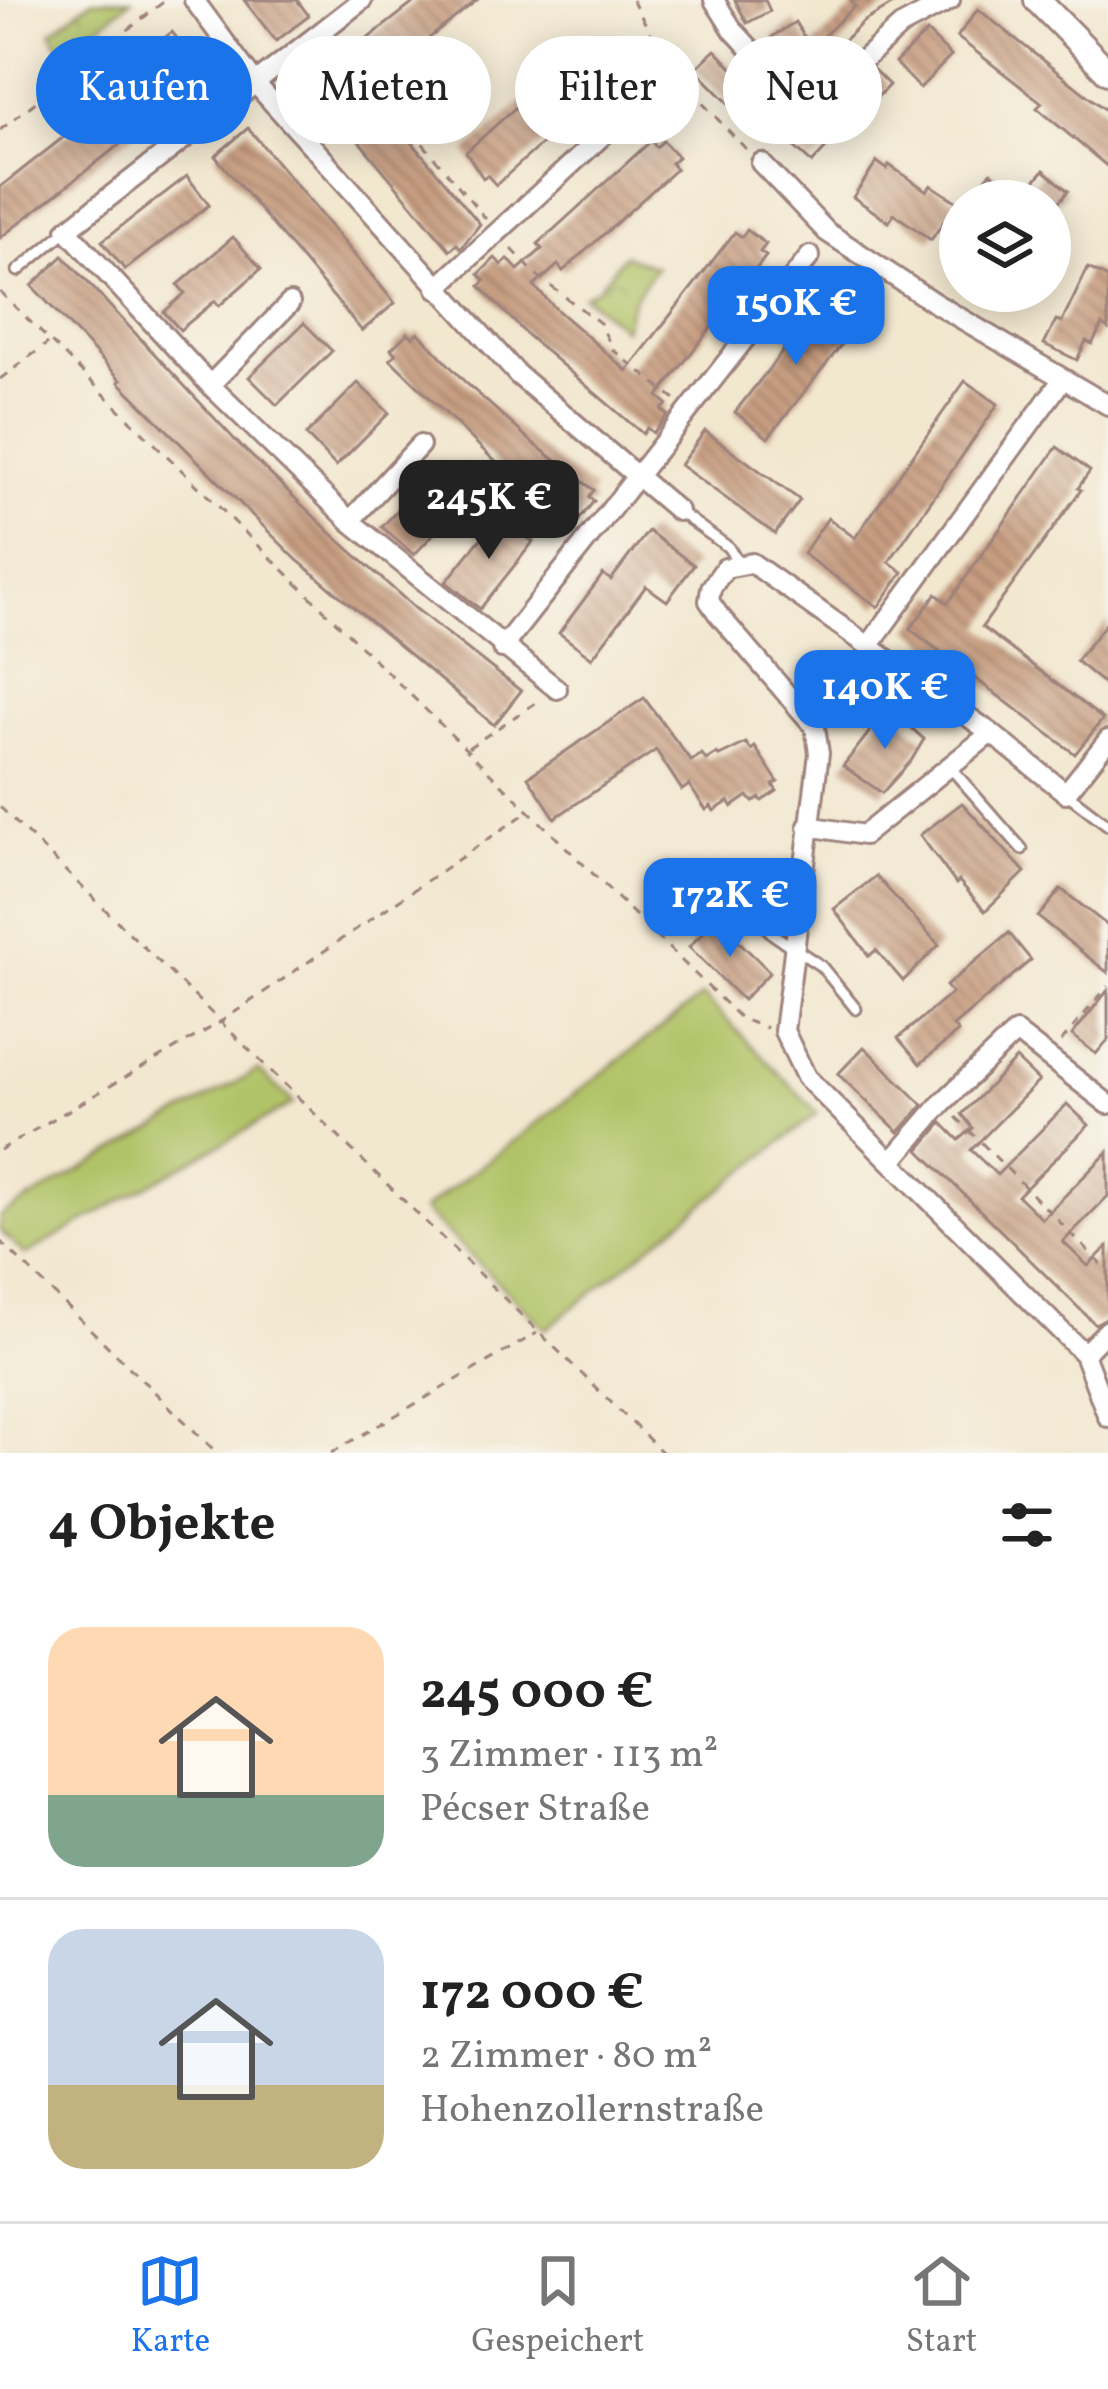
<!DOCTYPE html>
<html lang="de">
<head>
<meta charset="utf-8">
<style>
  body { margin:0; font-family:Vollkorn,serif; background:#f2f2f2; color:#222; height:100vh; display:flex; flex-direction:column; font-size:45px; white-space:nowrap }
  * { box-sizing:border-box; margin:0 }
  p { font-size:39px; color:#767676 }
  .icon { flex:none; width:66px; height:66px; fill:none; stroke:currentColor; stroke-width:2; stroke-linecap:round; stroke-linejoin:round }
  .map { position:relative; height:1453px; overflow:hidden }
  .sheet { display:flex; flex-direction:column; background:#fff; flex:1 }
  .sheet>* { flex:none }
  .guide { position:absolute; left:36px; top:36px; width:1038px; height:108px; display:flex; gap:24px }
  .buttons { position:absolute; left:939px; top:180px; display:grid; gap:24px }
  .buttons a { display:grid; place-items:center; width:132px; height:132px; border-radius:50%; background:#fff; box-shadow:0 6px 30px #0003; font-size:60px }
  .price { position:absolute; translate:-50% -102px; padding:0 27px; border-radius:24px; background:#1a73e8; color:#fff; font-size:39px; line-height:78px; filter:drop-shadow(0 3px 6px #0008) }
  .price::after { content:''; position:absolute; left:50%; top:72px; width:36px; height:27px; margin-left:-18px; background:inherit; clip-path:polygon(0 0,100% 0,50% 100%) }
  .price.current { background:#222; color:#fff }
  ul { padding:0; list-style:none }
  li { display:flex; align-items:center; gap:36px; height:300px; padding:0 48px }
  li+li { border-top:3px solid #e0e0e0 }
  li span { display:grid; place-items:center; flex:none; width:336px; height:240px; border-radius:36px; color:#555 }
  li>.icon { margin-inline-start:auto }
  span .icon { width:144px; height:144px; fill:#fffc; stroke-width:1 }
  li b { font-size:51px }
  h2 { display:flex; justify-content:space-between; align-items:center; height:144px; padding:0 48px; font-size:51px }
  .chip { padding:0 42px; border-radius:54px; background:#fff; box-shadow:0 6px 30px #0003; font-size:42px; line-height:108px }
  .chip.current { background:#1a73e8; color:#fff }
  .tab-bar { display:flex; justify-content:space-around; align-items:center; height:168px; border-top:3px solid #e0e0e0; background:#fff; font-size:33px; color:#767676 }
  .tab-bar a { display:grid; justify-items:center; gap:6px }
  .tab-bar .current { color:#1a73e8 }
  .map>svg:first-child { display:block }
  .green { fill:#b1c367; stroke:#7e7149; stroke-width:3 }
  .park { fill:url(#park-crowns); stroke:#7e7149; stroke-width:3 }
  .building { fill:url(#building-back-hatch) }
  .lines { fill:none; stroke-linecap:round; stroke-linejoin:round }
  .service-casing { stroke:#9e837d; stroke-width:15 }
  .minor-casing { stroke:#9e837d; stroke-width:24 }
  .tertiary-casing { stroke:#9e837d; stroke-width:30 }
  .path { stroke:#9e837d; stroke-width:3; stroke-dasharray:9 9; stroke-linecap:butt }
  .service { stroke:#fff; stroke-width:9 }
  .minor { stroke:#fff; stroke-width:18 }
  .tertiary { stroke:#fff; stroke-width:24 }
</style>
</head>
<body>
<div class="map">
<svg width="1108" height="1453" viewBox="0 0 1108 1453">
  <defs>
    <pattern id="park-crowns" width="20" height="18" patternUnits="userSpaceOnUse" patternTransform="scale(3)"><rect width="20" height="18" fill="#b1c367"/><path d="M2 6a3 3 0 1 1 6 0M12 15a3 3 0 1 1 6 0" fill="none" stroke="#9aa75a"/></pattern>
    <pattern id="building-back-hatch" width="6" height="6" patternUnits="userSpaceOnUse" patternTransform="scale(3)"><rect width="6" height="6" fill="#c79e81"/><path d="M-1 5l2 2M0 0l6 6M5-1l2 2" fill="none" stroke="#a4806a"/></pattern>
  </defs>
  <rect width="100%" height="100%" fill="#f7f3e8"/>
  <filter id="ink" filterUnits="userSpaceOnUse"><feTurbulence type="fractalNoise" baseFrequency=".00833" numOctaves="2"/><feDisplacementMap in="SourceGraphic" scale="24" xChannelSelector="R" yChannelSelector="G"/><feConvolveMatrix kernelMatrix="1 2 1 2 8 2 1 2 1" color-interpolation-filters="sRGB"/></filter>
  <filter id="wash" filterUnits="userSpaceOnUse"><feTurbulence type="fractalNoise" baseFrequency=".004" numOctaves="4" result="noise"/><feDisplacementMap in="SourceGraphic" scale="48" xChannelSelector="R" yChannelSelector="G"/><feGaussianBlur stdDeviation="2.7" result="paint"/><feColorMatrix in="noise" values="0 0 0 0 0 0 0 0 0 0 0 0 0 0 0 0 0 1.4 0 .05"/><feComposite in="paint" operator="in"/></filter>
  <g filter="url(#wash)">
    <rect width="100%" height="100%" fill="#f2e7cf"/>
    <g class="green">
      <path d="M703 996 818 1113 546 1329 423 1210Z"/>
      <path d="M258 1070 294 1103 25 1255 0 1231V1216Z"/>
    </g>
    <g class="park">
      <path d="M92 0H131L82 40 61 50 51 32Z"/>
      <path d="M624 255 656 267 633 299 624 329 584 296 599 287Z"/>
    </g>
    <g id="blocks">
      <g class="building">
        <path d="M244 0H297L309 16 276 41Z"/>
        <path d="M417 0H477L367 88 480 224 461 248 457 244 450 250 303 74 312 67 308 63 322 51 326 56 335 49 343 58Z"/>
        <path d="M735 0H765L770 11 747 23Z"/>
        <path d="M851 0H900L863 22 833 51 793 75 772 37 795 22 811 48 855 6Z"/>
        <path d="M978 9 1108 112V167L1037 108 1042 103 957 37Z"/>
        <path d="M172 32 215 88 183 113 174 102 0 238V187L149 70 139 57Z"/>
        <path d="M927 32 951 56 920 88 895 63Z"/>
        <path d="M715 50 775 112 756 131 695 69Z"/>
        <path d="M576 53 602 74 598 77 606 86 496 185 487 175 483 178 466 152Z"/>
        <path d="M873 69 889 85 860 115 842 97Z"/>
        <path d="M819 117 838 135 812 163 791 144Z"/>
        <path d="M248 128 395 303 362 331 215 156Z"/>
        <path d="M651 141 656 147 663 141 678 157 671 163 676 169 563 271 558 265 534 286 558 311 627 371 735 232 742 237 747 230 766 244 760 252 766 256 658 396 667 404 662 410 668 415 653 433 647 428 643 434 528 336 480 286 485 281 479 274 495 258 502 265 508 259 518 270 542 249 538 244Z"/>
        <path d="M877 162 887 169 889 165 927 191 931 185 957 202 931 240 894 214 889 222 853 197Z"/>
        <path d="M1044 170 1068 191 1060 201H967L991 172 1021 197Z"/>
        <path d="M187 176 209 205 125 270 102 241Z"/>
        <path d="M233 237 261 269 219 306 215 301 180 330 164 312 185 293 178 285Z"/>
        <path d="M63 256 236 441 332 534 416 609 521 691 494 725 297 560 119 382 121 380 32 286Z"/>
        <path d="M1088 268 1108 278V329L1102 325 1092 344 1086 341 1077 360 1044 344 1056 320 1062 322Z"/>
        <path d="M824 299 857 325 768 438 735 412Z"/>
        <path d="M304 323 332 351 277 405 249 377Z"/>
        <path d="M418 332 464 381 533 443 594 490 589 497 594 501 579 520 574 516 569 521 505 471 390 359 396 354 391 349 408 333 413 337Z"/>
        <path d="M965 381 998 404 889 562 903 572 878 607 803 554 828 518 855 538Z"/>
        <path d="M358 383 389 413 336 466 306 435Z"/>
        <path d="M705 431 800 500 775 534 680 465Z"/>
        <path d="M1057 447 1090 471 1078 488 1081 490 982 627 1103 719 1075 754 910 629 936 594 948 603Z"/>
        <path d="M440 465 471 494 414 555 382 527Z"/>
        <path d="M499 516 533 542 480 609 446 582Z"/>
        <path d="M648 531 694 565 667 601 646 586 592 658 559 633 603 574 611 580Z"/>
        <path d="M1108 621V687L1076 661Z"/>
        <path d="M644 698 691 761 702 754 706 760 717 753 719 756 746 743 751 750 755 747 778 782 773 785 777 791 762 801 760 798 753 802 748 796 732 807 729 801 714 811 711 806 706 810 689 785 682 790 656 750 555 818 528 777Z"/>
        <path d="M888 708 924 739 911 761 882 793 843 766Z"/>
        <path d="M962 803 1025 872 985 911 959 881 956 884 920 835Z"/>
        <path d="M876 876 939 945 903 981 876 950 869 956 834 909Z"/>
        <path d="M1061 889 1108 926V973L1038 917Z"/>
        <path d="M716 919 770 972 743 1000 689 947Z"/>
        <path d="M1009 933 1031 960 953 1026 958 1032 920 1064 898 1038 952 993 946 986Z"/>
        <path d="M1108 990V1040L1096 1054 1072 1035Z"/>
        <path d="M864 1047 923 1105 899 1132 838 1074Z"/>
        <path d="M1016 1059 1039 1081 971 1150 997 1175 1067 1104 1089 1125 1018 1196 1042 1219 1108 1152V1196L1063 1242 1088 1266 1108 1246V1317L1095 1324 919 1150 942 1123 959 1140 973 1128 962 1114Z"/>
      </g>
    </g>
  </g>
  <g filter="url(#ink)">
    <use href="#blocks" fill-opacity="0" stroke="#9e837d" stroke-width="3"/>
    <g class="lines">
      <g class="service-casing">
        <g id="service">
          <path d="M18 271 67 230"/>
          <path d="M678 511 728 547 740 565"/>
          <path d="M805 714 841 665"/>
          <path d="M949 766 1022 849"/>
          <path d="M1066 793 1108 825"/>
          <path d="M739 900 774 935 821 966 856 1009"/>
        </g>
      </g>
      <g class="minor-casing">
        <g id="minor">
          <path d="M194 0 255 83 518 375 678 511"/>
          <path d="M362 0 67 230 210 385 350 521 557 689"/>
          <path d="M714 0 733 30 807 110 901 26 950 0"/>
          <path d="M761 163 827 232 933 302 1108 405"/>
          <path d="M437 288 651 91"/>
          <path d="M210 385 290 303"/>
          <path d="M350 521 420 445"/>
          <path d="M870 644 1062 380"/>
          <path d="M502 648 810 256"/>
          <path d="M1108 740 1066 793 991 733 752 563 725 568 711 588 709 601 718 614 815 727 819 753 784 1031 806 1077 1084 1354 1108 1417"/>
          <path d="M808 826 864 835 991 733"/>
          <path d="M892 1161 942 1103 1016 1032 1108 1104"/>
          <path d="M1084 1354 1108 1330"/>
        </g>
      </g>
      <g class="tertiary-casing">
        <path id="tertiary" d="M1037 0 1108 72"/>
      </g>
      <g class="path">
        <path d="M632 0 672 71 747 150"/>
        <path d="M388 102 486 219"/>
        <path d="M0 130 166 0"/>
        <path d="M512 249 537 276 600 323 613 350 675 399"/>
        <path d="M0 292 741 1019 767 1028"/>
        <path d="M0 379 48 343"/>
        <path d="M468 748 540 700"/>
        <path d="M0 807 663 1453"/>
        <path d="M1061 1042 1108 986"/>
        <path d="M956 1117 1108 1271"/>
        <path d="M0 1150 219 1023 526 813"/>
        <path d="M0 1241 217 1453"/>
        <path d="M331 1453 537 1333"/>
      </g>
      <use href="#service" class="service"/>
      <use href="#minor" class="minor"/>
      <use href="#tertiary" class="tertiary"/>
    </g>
  </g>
</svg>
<div class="buttons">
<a><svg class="icon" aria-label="layers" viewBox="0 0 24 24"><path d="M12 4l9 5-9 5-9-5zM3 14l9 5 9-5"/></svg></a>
</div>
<b class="price" style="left:796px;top:368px">150K €</b>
<b class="price current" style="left:489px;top:562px">245K €</b>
<b class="price" style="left:885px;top:752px">140K €</b>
<b class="price" style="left:730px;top:960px">172K €</b>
<div class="guide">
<a class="chip current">Kaufen</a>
<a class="chip">Mieten</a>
<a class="chip">Filter</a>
<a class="chip">Neu</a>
</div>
</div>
<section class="sheet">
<h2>4 Objekte<svg class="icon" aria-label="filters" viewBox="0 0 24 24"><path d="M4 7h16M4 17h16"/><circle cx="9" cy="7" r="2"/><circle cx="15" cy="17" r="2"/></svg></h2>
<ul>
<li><span style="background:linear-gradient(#ffd9b3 70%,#7fa58c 0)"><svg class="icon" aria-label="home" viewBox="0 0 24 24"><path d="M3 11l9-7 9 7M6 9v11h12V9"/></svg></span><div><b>245 000 €</b><p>3 Zimmer · 113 m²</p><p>Pécser Straße</p></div></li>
<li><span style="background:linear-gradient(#c9d6e8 65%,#c2b280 0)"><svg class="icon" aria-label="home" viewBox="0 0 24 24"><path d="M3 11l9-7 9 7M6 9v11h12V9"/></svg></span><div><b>172 000 €</b><p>2 Zimmer · 80 m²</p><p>Hohenzollernstraße</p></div></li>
</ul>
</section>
<nav class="tab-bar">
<a class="current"><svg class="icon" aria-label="map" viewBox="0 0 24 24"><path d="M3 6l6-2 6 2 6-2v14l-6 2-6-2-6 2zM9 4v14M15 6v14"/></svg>Karte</a>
<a><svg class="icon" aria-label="saved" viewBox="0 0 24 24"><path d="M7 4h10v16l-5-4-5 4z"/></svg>Gespeichert</a>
<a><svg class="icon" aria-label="home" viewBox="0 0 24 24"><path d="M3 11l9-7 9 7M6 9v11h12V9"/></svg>Start</a>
</nav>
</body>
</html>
